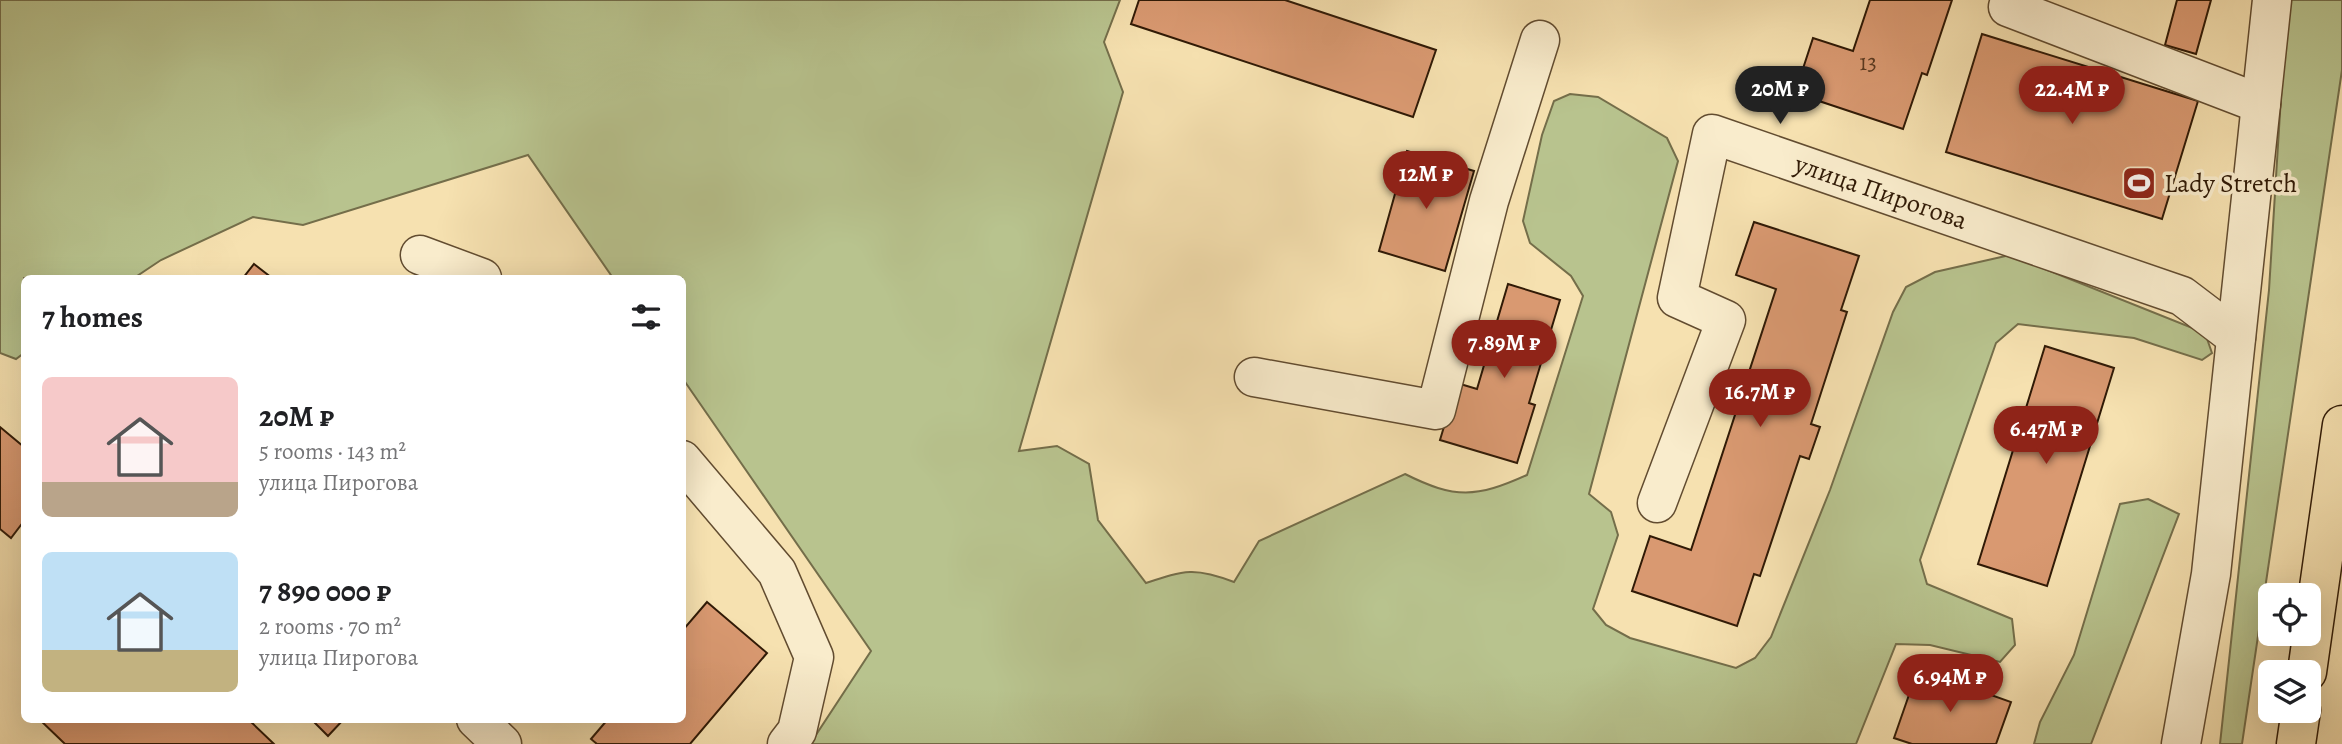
<!DOCTYPE html>
<html lang="en">
<head>
<meta charset="utf-8">
<style>
  body { margin:0; font-family:Alegreya,serif; background:#f6f6f6; color:#202124; height:100vh; display:flex; flex-direction:column; font-size:26px; white-space:nowrap }
  * { box-sizing:border-box; margin:0 }
  p { font-size:23px; color:#757577 }
  .icon { flex:none; width:38px; height:38px; fill:none; stroke:currentColor; stroke-width:2; stroke-linecap:round; stroke-linejoin:round }
  .map { position:relative; flex:1; overflow:hidden }
  .panel { position:absolute; left:21px; top:275px; width:665px; height:448px; display:flex; flex-direction:column; background:#fff; border-radius:10px; box-shadow:0 7px 28px #0002 }
  .panel>* { flex:none }
  .fabs { position:absolute; left:2258px; top:583px; display:grid; gap:14px }
  .fabs a { display:grid; place-items:center; width:63px; height:63px; border-radius:10px; background:#fff; box-shadow:0 7px 28px #0002; font-size:35px }
  .price { position:absolute; translate:-50% -60px; padding:0 16px; border-radius:24px; background:#8f2418; color:#fff; font-size:23px; line-height:46px; filter:drop-shadow(0 2px 4px #0008) }
  .price::after { content:''; position:absolute; left:50%; top:42px; width:21px; height:16px; margin-left:-10px; background:inherit; clip-path:polygon(0 0,100% 0,50% 100%) }
  .price.selected { background:#222; color:#fff }
  ul { padding:0; list-style:none }
  li { display:flex; align-items:center; gap:21px; height:175px; padding:0 21px }
  li span { display:grid; place-items:center; flex:none; width:196px; height:140px; border-radius:10px; color:#555 }
  li>.icon { margin-inline-start:auto }
  span .icon { width:84px; height:84px; fill:#fffc; stroke-width:1 }
  li b { font-size:30px }
  h2 { display:flex; justify-content:space-between; align-items:center; height:84px; padding:0 21px; font-size:30px }
  .map>svg:first-child { display:block }
  .green { fill:#b8c38e; stroke:#746e4a; stroke-width:2 }
  .building { fill:#d99971; stroke:#301a06; stroke-width:2 }
  .lines { fill:none; stroke-linecap:round; stroke-linejoin:round }
  .minor-casing { stroke:#624c30; stroke-width:41 }
  .major-casing { stroke:#301a06; stroke-width:41 }
  .minor { stroke:#f9eccc; stroke-width:38 }
  .major { stroke:#f6e1b0; stroke-width:38 }
  .labels { text-anchor:middle; dominant-baseline:central; stroke-width:7; stroke-linejoin:round; paint-order:stroke }
  .number-label { font-size:23px; fill:#5a3a21 }
  .poi-label { font-size:26px; fill:#301a06; stroke:#f9eccc; text-anchor:start }
  .street-label { font-size:26px; fill:#301a06; stroke:#f9eccc }
</style>
</head>
<body>
<div class="map">
<svg width="2342" height="744" viewBox="0 0 2342 744">
  <rect width="100%" height="100%" fill="#f6e1b0"/>
  <filter id="stains"><feTurbulence type="fractalNoise" baseFrequency=".00286" numOctaves="4"/><feColorMatrix values="0 0 0 0 .2 0 0 0 0 .09 0 0 0 0 .02 0 0 0 .5 -.17"/></filter>
  <radialGradient id="worn" r=".72"><stop offset=".6" stop-color="#630" stop-opacity="0"/><stop offset="1" stop-color="#630" stop-opacity=".3"/></radialGradient>
  <g class="green">
    <path d="M0 0H1120L1104 42 1123 92 1019 451 1057 446 1089 464 1098 520 1146 583C1185 570 1195 567 1234 582L1259 541 1405 474C1455 499 1476 498 1527 475L1583 296 1571 276 1530 243 1523 221 1542 135 1554 101 1570 94 1598 97 1667 138 1678 161 1589 494 1611 512 1618 535 1593 609 1606 625 1630 638 1736 668 1755 658 1771 637 1830 490 1893 312 1906 287 1935 272 2010 255 2205 333 2212 353 2202 360 2134 338 2018 324 1996 343 1920 560 1927 584 2012 619 2015 645 2000 662 1930 645 1896 644 1856 744H810L871 651 683 379 682 278H613L528 155 303 225 253 217 161 260 134 278H24V353L16 359 0 353Z"/>
    <path d="M2287 0H2342V70L2242 744H2220L2269 290Z"/>
    <path d="M2148 499 2179 514 2091 744H2034L2040 722 2074 655 2120 504Z"/>
  </g>
  <g class="building">
    <path d="M1139 0H1285L1436 50 1413 117 1131 24Z"/>
    <path d="M1870 0H1952L1927 75 1922 73 1903 129 1795 93 1813 38 1853 51Z"/>
    <path d="M2177 0H2211L2196 54 2165 45Z"/>
    <path d="M1982 34 2198 101 2162 219 1946 152Z"/>
    <path d="M1407 151 1474 171 1445 271 1379 251Z"/>
    <path d="M1754 222 1859 256 1841 310 1847 312 1811 424 1820 427 1809 459 1800 456 1760 576 1754 574 1737 626 1632 591 1650 536 1691 550 1776 289 1736 275Z"/>
    <path d="M254 264 272 278H243Z"/>
    <path d="M1508 284 1560 300 1529 403 1535 405 1517 463 1440 440 1457 383 1477 389Z"/>
    <path d="M2045 346 2114 368 2047 586 1978 564Z"/>
    <path d="M0 427 24 447V521L11 538 0 529Z"/>
    <path d="M707 602 767 653 690 744H597L591 739 608 719H682V631Z"/>
    <path d="M1918 669 2011 702 1996 744H1912L1894 738Z"/>
    <path d="M39 719H248L274 744H65Z"/>
    <path d="M311 719H344L328 736Z"/>
  </g>
  <g class="lines">
    <g class="minor-casing">
      <g id="minor">
        <path d="M2010 0 2008 7 2261 104"/>
        <path d="M420 255 482 278"/>
        <path d="M1254 377 1436 410 1489 201 1540 40"/>
        <path d="M682 460 777 572 814 657 797 731 787 744"/>
        <path d="M1657 503 1726 320 1677 298 1712 134 2182 296 2236 337"/>
        <path d="M476 719 502 744"/>
        <path d="M2181 744 2211 574 2272 0"/>
      </g>
    </g>
    <g class="major-casing">
      <g id="major">
        <path d="M2307 672 2342 425"/>
        <path d="M2296 744 2301 710"/>
      </g>
    </g>
    <use href="#minor" class="minor"/>
    <use href="#major" class="major"/>
  </g>
  <defs>
    <g id="stadium-square" transform="scale(1.75)"><rect x="-9" y="-9" width="18" height="18" rx="4" fill="#8f2418" stroke="#f9eccc"/><path d="M0-5a6.5 5 0 1 0 0 10a6.5 5 0 1 0 0-10ZM-3.5-1.8h7v3.6h-7Z" fill="#fff"/></g>
  </defs>
  <g fill-rule="evenodd">
    <use href="#stadium-square" x="2139" y="183"/>
  </g>
  <g class="labels">
    <g class="number-label">
      <text x="1868" y="62">13</text>
    </g>
    <g class="poi-label">
      <text x="2164" y="183">Lady Stretch</text>
    </g>
    <g class="street-label">
      <text transform="translate(1881 192) rotate(19)">улица Пирогова</text>
    </g>
  </g>
  <rect width="100%" height="100%" filter="url(#stains)"/>
  <rect width="100%" height="100%" fill="url(#worn)"/>
</svg>
<div class="fabs">
<a><svg class="icon" aria-label="locate" viewBox="0 0 24 24"><circle cx="12" cy="12" r="6"/><path d="M12 2v4M12 18v4M2 12h4M18 12h4"/></svg></a>
<a><svg class="icon" aria-label="layers" viewBox="0 0 24 24"><path d="M12 4l9 5-9 5-9-5zM3 14l9 5 9-5"/></svg></a>
</div>
<b class="price selected" style="left:1780px;top:126px">20M ₽</b>
<b class="price" style="left:2072px;top:126px">22.4M ₽</b>
<b class="price" style="left:1426px;top:211px">12M ₽</b>
<b class="price" style="left:1504px;top:380px">7.89M ₽</b>
<b class="price" style="left:1760px;top:429px">16.7M ₽</b>
<b class="price" style="left:2046px;top:466px">6.47M ₽</b>
<b class="price" style="left:1950px;top:714px">6.94M ₽</b>
<section class="panel">
<h2>7 homes<svg class="icon" aria-label="filters" viewBox="0 0 24 24"><path d="M4 7h16M4 17h16"/><circle cx="9" cy="7" r="2"/><circle cx="15" cy="17" r="2"/></svg></h2>
<ul>
<li><span style="background:linear-gradient(#f6c9c9 75%,#b9a48a 0)"><svg class="icon" aria-label="home" viewBox="0 0 24 24"><path d="M3 11l9-7 9 7M6 9v11h12V9"/></svg></span><div><b>20M ₽</b><p>5 rooms · 143 m²</p><p>улица Пирогова</p></div></li>
<li><span style="background:linear-gradient(#bfe0f5 70%,#c2b280 0)"><svg class="icon" aria-label="home" viewBox="0 0 24 24"><path d="M3 11l9-7 9 7M6 9v11h12V9"/></svg></span><div><b>7 890 000 ₽</b><p>2 rooms · 70 m²</p><p>улица Пирогова</p></div></li>
</ul>
</section>
</div>
</body>
</html>
